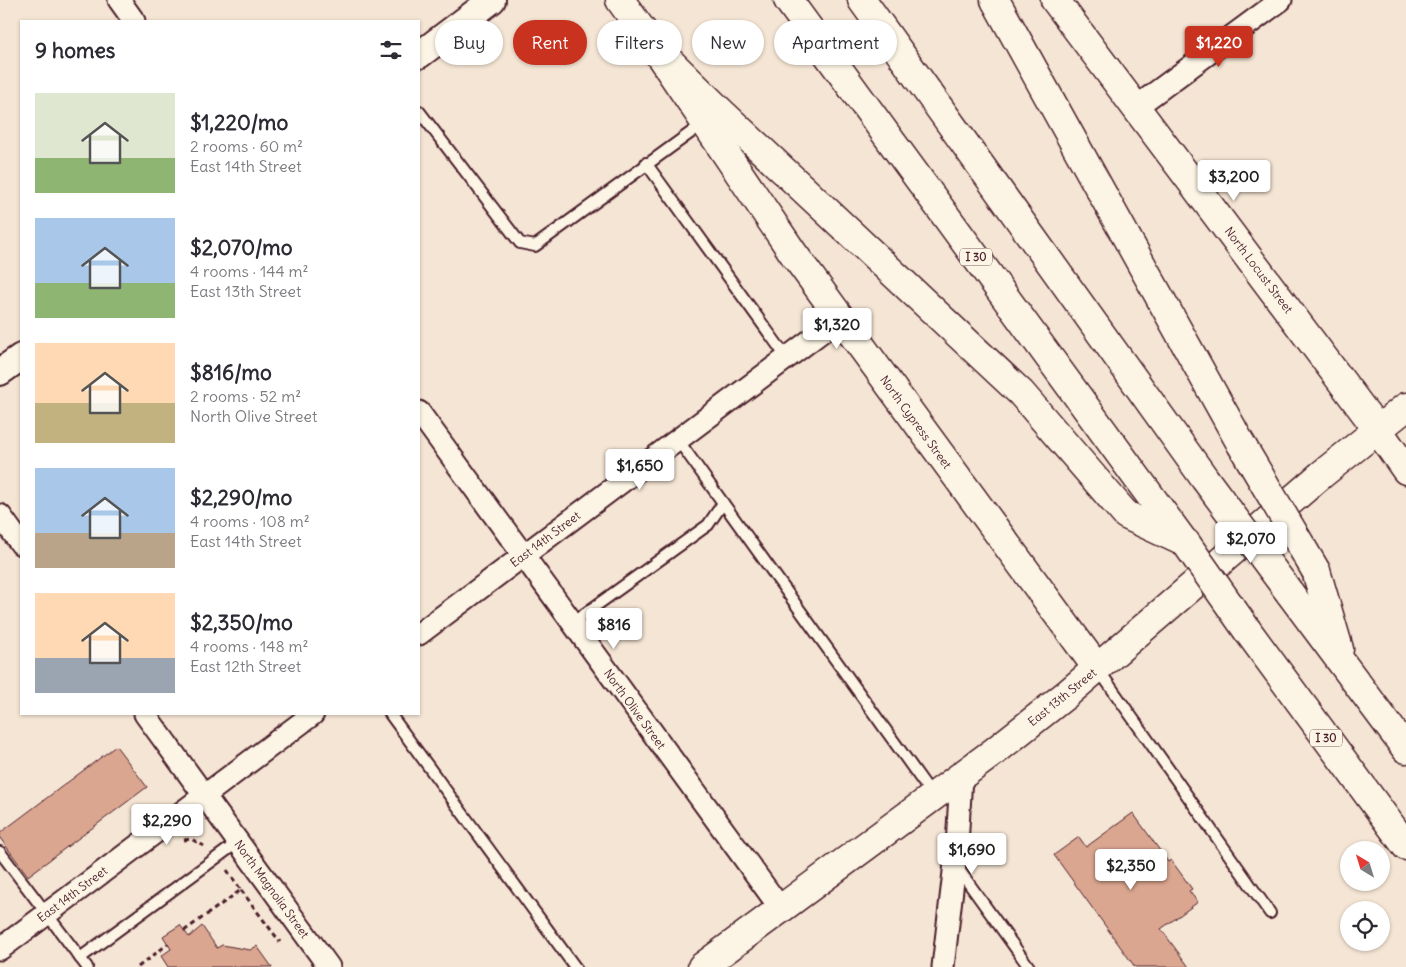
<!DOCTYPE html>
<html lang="en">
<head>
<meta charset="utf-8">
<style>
  body { margin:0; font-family:Delius,sans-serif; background:#f2f2f3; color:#2b2b33; height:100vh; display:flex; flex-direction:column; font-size:19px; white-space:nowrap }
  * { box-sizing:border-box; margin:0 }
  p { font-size:16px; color:#7c7c81 }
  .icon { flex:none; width:28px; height:28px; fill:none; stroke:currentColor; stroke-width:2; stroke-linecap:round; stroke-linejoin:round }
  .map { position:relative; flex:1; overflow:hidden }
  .details { position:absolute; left:20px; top:20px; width:400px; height:695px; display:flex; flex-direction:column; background:#fff; border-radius:0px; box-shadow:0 1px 4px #0004 }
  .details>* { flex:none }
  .hud { position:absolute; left:435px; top:20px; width:475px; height:45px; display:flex; gap:10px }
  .needle { width:32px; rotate:322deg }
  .fabs { position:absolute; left:1340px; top:841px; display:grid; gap:10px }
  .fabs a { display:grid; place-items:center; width:50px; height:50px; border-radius:50%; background:#fff; box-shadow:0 1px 4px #0004; font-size:25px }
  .price { position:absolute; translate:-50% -42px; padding:0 11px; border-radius:5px; background:#fff; color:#222; font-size:16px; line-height:32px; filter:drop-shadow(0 1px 2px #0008) }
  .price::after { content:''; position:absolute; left:50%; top:30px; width:15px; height:11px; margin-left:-8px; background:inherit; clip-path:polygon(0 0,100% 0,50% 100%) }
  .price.current { background:#c8321e; color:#fff }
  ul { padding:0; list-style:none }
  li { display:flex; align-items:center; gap:15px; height:125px; padding:0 15px }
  li span { display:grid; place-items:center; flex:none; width:140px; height:100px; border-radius:0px; color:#555 }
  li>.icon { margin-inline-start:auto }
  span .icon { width:60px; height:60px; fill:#fffc; stroke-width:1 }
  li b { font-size:21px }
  h2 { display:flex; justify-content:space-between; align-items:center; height:60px; padding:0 15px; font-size:21px }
  .chip { padding:0 18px; border-radius:22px; background:#fff; box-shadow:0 1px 4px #0004; font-size:18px; line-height:45px }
  .chip.current { background:#c8321e; color:#fff }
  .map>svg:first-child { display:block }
  .building { fill:#dba690; stroke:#4a1f2b }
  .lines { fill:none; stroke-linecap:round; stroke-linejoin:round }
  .service-casing { stroke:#4a1f2b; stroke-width:14 }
  .minor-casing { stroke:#4a1f2b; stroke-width:25 }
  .tertiary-casing { stroke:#4a1f2b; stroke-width:30 }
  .secondary-casing { stroke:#4a1f2b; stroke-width:31 }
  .motorway-casing { stroke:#4a1f2b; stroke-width:31 }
  .path { stroke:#4a1f2b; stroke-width:3; stroke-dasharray:5 4; stroke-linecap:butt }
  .service { stroke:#fcf5e5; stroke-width:10 }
  .minor { stroke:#fcf5e5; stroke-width:21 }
  .tertiary { stroke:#fcf5e5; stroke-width:26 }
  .secondary { stroke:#fcf5e5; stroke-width:28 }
  .motorway { stroke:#fcf5e5; stroke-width:28 }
  .motorway-bridge-casing { stroke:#4a1f2b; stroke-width:31; stroke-linecap:butt }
  .motorway-bridge { stroke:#fcf5e5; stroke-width:28 }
  .labels { text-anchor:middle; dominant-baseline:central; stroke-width:4; stroke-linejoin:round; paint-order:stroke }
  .shield { fill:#fcf5e5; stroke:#7f5f63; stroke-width:1 }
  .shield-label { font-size:11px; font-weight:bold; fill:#4a1f2b }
  .street-label { font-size:12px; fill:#4a1f2b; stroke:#fcf5e5 }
</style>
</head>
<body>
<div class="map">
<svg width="1406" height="967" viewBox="0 0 1406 967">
  <rect width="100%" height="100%" fill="#f5e5d4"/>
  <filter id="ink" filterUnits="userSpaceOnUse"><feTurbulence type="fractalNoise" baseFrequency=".02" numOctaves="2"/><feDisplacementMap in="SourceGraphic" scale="10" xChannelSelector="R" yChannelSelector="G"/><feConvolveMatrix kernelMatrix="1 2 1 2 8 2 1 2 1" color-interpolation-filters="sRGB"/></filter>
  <g filter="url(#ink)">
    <g class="building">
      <path d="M116 746 147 787 28 876 0 838V833Z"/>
      <path d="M1133 813 1168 862 1171 860 1192 889 1189 891 1198 902 1161 929 1189 967H1135L1054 855 1079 837 1086 847Z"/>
      <path d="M180 925 189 937 202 926 217 948 222 945 250 950 257 946 272 967H168L161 956 171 949 163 936Z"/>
    </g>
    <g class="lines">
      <g class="service-casing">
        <g id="service">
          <path d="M419 111 520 243 535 246 704 123"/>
          <path d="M646 163 787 358"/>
          <path d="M678 440 933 796"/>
          <path d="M572 623 708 525 723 503"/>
          <path d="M1098 669 1270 913"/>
          <path d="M390 714 575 967"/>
          <path d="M0 852 87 967"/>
          <path d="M957 867 1029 967"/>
          <path d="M80 958 238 842"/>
        </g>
      </g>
      <g class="minor-casing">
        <g id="minor">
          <path d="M119 0 134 21"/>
          <path d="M1136 107 1281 0"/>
          <path d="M419 412 781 909"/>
          <path d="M0 515 21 544"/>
          <path d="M419 634 840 318"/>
          <path d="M145 714 329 967"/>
          <path d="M0 949 313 714"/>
          <path d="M943 967 957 846 961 776"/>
        </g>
      </g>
      <g class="tertiary-casing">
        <g id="tertiary">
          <path d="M419 55 492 0"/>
          <path d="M0 372 21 357"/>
        </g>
      </g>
      <g class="secondary-casing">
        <g id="secondary">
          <path d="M620 0 652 44 793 253 1097 668"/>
          <path d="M1055 0 1378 430 1406 470"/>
          <path d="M702 967 995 751 1067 694 1321 475 1406 407"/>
        </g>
      </g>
      <g class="motorway-casing">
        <g id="motorway">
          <path d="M788 0 1184 542"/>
          <path d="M862 0 1205 479"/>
          <path d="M995 0 1241 444"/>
          <path d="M652 44 721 112 1021 393 1126 515 1186 543"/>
          <path d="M1316 571 1339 649"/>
          <path d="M1289 592 1406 749"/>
          <path d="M1247 630 1406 846"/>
        </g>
      </g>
      <g class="path">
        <path d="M184 840 191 839 204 846"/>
        <path d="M241 890 280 942"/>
        <path d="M184 931 241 890 227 870"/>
        <path d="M138 967 168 944"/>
      </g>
      <use href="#service" class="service"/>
      <use href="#minor" class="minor"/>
      <use href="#tertiary" class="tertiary"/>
      <use href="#secondary" class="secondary"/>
      <use href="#motorway" class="motorway"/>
      <g class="motorway-bridge-casing">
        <g id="motorway-bridge">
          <path d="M1241 444 1316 571"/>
          <path d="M1205 479 1289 592"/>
          <path d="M1186 543 1247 630"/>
        </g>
      </g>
      <use href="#motorway-bridge" class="motorway-bridge"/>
    </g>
  </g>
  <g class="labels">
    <g class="shield">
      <rect x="960" y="248.5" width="32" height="17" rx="4"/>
      <rect x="1310" y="729.5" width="32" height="17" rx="4"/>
    </g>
    <g class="shield-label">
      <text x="976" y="257">I 30</text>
      <text x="1326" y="738">I 30</text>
    </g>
    <g class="street-label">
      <text transform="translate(1259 270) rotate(53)">North Locust Street</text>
      <text transform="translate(916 422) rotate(54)">North Cypress Street</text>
      <text transform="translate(545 539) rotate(-37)">East 14th Street</text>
      <text transform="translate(1062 697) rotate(-39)">East 13th Street</text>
      <text transform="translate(635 709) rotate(54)">North Olive Street</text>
      <text transform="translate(272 889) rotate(54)">North Magnolia Street</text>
      <text transform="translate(72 894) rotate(-37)">East 14th Street</text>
    </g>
  </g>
</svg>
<div class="fabs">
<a><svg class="needle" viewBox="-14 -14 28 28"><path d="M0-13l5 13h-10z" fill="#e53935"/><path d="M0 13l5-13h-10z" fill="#7c7c81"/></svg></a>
<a><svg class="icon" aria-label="locate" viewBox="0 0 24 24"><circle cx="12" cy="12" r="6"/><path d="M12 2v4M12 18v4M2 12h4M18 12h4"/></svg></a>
</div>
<b class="price current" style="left:1219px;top:68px">$1,220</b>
<b class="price" style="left:1234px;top:202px">$3,200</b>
<b class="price" style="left:837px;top:350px">$1,320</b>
<b class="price" style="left:640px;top:491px">$1,650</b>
<b class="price" style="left:1251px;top:564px">$2,070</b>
<b class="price" style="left:614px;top:650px">$816</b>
<b class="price" style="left:167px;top:846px">$2,290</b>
<b class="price" style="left:972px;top:875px">$1,690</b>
<b class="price" style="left:1131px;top:891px">$2,350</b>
<div class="hud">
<a class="chip">Buy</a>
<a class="chip current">Rent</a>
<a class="chip">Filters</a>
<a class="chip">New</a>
<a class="chip">Apartment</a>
</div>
<section class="details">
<h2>9 homes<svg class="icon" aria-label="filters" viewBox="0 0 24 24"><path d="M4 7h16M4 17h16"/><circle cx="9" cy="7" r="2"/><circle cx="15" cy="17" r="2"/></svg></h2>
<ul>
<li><span style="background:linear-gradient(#dfe7d0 65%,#8fb573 0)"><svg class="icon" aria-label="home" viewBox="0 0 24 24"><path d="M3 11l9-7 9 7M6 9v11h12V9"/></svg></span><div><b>$1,220/mo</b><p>2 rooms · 60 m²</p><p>East 14th Street</p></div></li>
<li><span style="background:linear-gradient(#a9c7e8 65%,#8fb573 0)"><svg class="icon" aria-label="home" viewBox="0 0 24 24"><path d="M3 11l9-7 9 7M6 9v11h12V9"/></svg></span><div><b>$2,070/mo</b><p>4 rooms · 144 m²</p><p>East 13th Street</p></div></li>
<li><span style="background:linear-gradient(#ffd9b3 60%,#c2b280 0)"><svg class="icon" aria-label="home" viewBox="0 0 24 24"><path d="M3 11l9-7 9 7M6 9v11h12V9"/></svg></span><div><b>$816/mo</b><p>2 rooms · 52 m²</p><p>North Olive Street</p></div></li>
<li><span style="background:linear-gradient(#a9c7e8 65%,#b9a48a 0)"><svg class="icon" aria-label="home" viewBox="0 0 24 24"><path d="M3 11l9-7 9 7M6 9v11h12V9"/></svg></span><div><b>$2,290/mo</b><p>4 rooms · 108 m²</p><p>East 14th Street</p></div></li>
<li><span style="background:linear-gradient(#ffd9b3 65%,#9aa5b1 0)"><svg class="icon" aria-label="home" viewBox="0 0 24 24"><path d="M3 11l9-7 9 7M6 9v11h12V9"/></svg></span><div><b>$2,350/mo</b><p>4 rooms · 148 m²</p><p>East 12th Street</p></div></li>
</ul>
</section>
</div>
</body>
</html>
